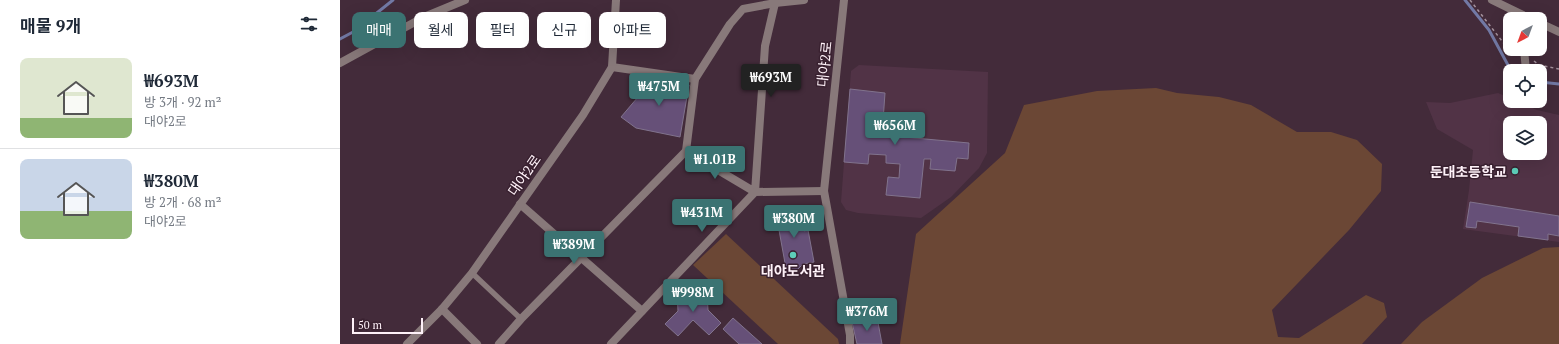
<!DOCTYPE html>
<html lang="ko">
<head>
<meta charset="utf-8">
<style>
  body { margin:0; font-family:"PT Serif","Noto Sans KR",serif; background:#f2f2f3; color:#1f2937; height:100vh; display:flex; flex-direction:column; font-size:15px; white-space:nowrap }
  * { box-sizing:border-box; margin:0 }
  p { font-size:13px; color:#747a83 }
  .icon { flex:none; width:22px; height:22px; fill:none; stroke:currentColor; stroke-width:2; stroke-linecap:round; stroke-linejoin:round }
  .map { position:relative; flex:1; overflow:hidden }
  .sheet { display:flex; flex-direction:column; background:#fff; width:340px }
  .sheet>* { flex:none }
  .guide { position:absolute; left:12px; top:12px; width:380px; height:36px; display:flex; gap:8px }
  .needle { width:26px; rotate:221deg }
  .tools { position:absolute; left:1163px; top:12px; display:grid; gap:8px }
  .tools a { display:grid; place-items:center; width:44px; height:44px; border-radius:8px; background:#fff; box-shadow:0 4px 16px #0002; font-size:20px }
  .scale { position:absolute; left:12px; bottom:10px; width:71px; box-sizing:border-box; padding-left:4px; border:2px solid #fef1f8; border-top:0; font-size:11px; line-height:14px; white-space:nowrap; color:#fef1f8; -webkit-text-stroke:3px #392130; paint-order:stroke }
  .price { position:absolute; translate:-50% -34px; padding:0 9px; border-radius:4px; background:#3b7372; color:#fff; font-size:13px; line-height:26px; filter:drop-shadow(0 1px 2px #0008) }
  .price::after { content:''; position:absolute; left:50%; top:24px; width:12px; height:9px; margin-left:-6px; background:inherit; clip-path:polygon(0 0,100% 0,50% 100%) }
  .price.selected { background:#222; color:#fff }
  ul { padding:0; list-style:none }
  li { display:flex; align-items:center; gap:12px; height:100px; padding:0 20px }
  li+li { border-top:1px solid #e0e1e3 }
  li span { display:grid; place-items:center; flex:none; width:112px; height:80px; border-radius:8px; color:#555 }
  li>.icon { margin-inline-start:auto }
  span .icon { width:48px; height:48px; fill:#fffc; stroke-width:1 }
  li b { font-size:17px }
  h2 { display:flex; justify-content:space-between; align-items:center; height:48px; padding:0 20px; font-size:17px }
  .tag { padding:0 14px; border-radius:8px; background:#fff; box-shadow:0 4px 16px #0002; font-size:14px; line-height:36px }
  .tag.selected { background:#3b7372; color:#fff }
  main { display:flex; flex:1; min-height:0 }
  .map>svg:first-child { display:block }
  .built { fill:#513346; fill-rule:evenodd }
  .green { fill:#6b4735 }
  .lines { fill:none; stroke-linecap:round; stroke-linejoin:round }
  .stream { stroke:#7279a5; stroke-width:3 }
  .building { fill:#665078; stroke:#81738d }
  .path { stroke:#a4929d; stroke-width:1.5; stroke-dasharray:3 3; stroke-linecap:butt }
  .service { stroke:#88797a; stroke-width:5.5 }
  .minor { stroke:#88797a; stroke-width:8 }
  .tertiary { stroke:#88797a; stroke-width:8 }
  .poi-dot { fill:#5dceb9; stroke:#392130; stroke-width:1.5 }
  .labels { text-anchor:middle; dominant-baseline:central; stroke-width:3; stroke-linejoin:round; paint-order:stroke }
  .street-label { font-size:14px; fill:#fef1f8; stroke:#392130 }
  .poi-label { font-size:14px; font-weight:bold; fill:#fef1f8; stroke:#392130; text-anchor:end }
</style>
</head>
<body>
<main>
<section class="sheet">
<h2>매물 9개<svg class="icon" aria-label="filters" viewBox="0 0 24 24"><path d="M4 7h16M4 17h16"/><circle cx="9" cy="7" r="2"/><circle cx="15" cy="17" r="2"/></svg></h2>
<ul>
<li><span style="background:linear-gradient(#dfe7d0 75%,#8fb573 0)"><svg class="icon" aria-label="home" viewBox="0 0 24 24"><path d="M3 11l9-7 9 7M6 9v11h12V9"/></svg></span><div><b>₩693M</b><p>방 3개 · 92 m²</p><p>대야2로</p></div></li>
<li><span style="background:linear-gradient(#c9d6e8 65%,#8fb573 0)"><svg class="icon" aria-label="home" viewBox="0 0 24 24"><path d="M3 11l9-7 9 7M6 9v11h12V9"/></svg></span><div><b>₩380M</b><p>방 2개 · 68 m²</p><p>대야2로</p></div></li>
</ul>
</section>
<div class="map">
<svg width="1219" height="344" viewBox="0 0 1219 344">
  <rect width="100%" height="100%" fill="#432b3a"/>
  <g class="built">
    <path d="M519 65 648 72 647 153 639 168 611 197 581 218 518 213 506 210 501 202 511 71Z"/>
    <path d="M1158 93 1170 98V101H1177L1197 110 1219 115V242L1123 229 1129 190 1133 150 1097 129 1086 102 1110 103ZM1170 123H1200V153H1170Z"/>
  </g>
  <g class="green">
    <path d="M816 88 837 93 879 97 911 105 957 132H991L1017 140 1042 164 1041 191 1009 230 932 310 938 337 959 338 1026 295 1044 303 1047 317 1022 344H560L576 234 665 153 684 105 757 91Z"/>
    <path d="M386 234 498 339 499 344H438L353 265Z"/>
    <path d="M1219 247V344H1061L1082 322 1142 278 1203 248Z"/>
  </g>
  <g class="lines">
    <g class="stream">
      <path d="M1125 0 1149 30 1169 67 1173 71"/>
      <path d="M0 39 13 32 53 0"/>
      <path d="M1200 82 1219 84"/>
    </g>
  </g>
  <g class="building">
    <path d="M302 76 349 85 340 137 296 128 281 117 298 97Z"/>
    <path d="M510 89 545 93 542 135 629 143 628 159 617 158 615 171 590 169 591 159H584L580 198 546 195 548 177 559 178 560 164 546 163V155L529 154 528 164 504 162Z"/>
    <path d="M1130 202 1219 216V236L1208 234V240L1178 236 1179 227 1137 221 1136 228 1126 227Z"/>
    <path d="M448 206 449 211 456 208 464 217 466 224 464 231 468 230 474 262 463 264 457 270 447 274 435 208Z"/>
    <path d="M367 292 368 310 381 323 369 335 353 320 338 336 325 324 338 311 337 293Z"/>
    <path d="M537 317 542 344H517L512 322Z"/>
    <path d="M393 318 422 344H399L383 329Z"/>
  </g>
  <g class="lines">
    <g class="path">
      <path d="M1130 0 1169 50 1176 51"/>
      <path d="M1194 61 1199 65 1219 69"/>
    </g>
    <path class="service" d="M132 273 181 319"/>
    <g class="minor">
      <path d="M1184 49 1186 71"/>
      <path d="M272 67 355 79"/>
      <path d="M346 151 415 192 425 46 435 3"/>
      <path d="M180 204 302 311"/>
      <path d="M102 309 137 344"/>
      <path d="M159 344 181 319 346 151 355 79 390 24 403 9 435 3 464 0"/>
      <path d="M271 344 415 192 484 191"/>
    </g>
    <g class="tertiary">
      <path d="M504 0 484 191 510 335V344"/>
      <path d="M1152 0 1191 19"/>
      <path d="M1200 23 1219 32"/>
      <path d="M0 63 84 17 125 0"/>
      <path d="M67 344 102 309 132 273 243 115 272 67 276 0"/>
    </g>
  </g>
  <g class="poi-dot">
    <circle cx="1175" cy="171" r="4"/>
    <circle cx="453" cy="255" r="4"/>
  </g>
  <g class="labels">
    <g class="street-label">
      <text transform="translate(484 64) rotate(-84)">대야2로</text>
      <text transform="translate(184 175) rotate(-55)">대야2로</text>
    </g>
    <g class="poi-label">
      <text x="1167" y="171">둔대초등학교</text>
      <text x="453" y="270" text-anchor="middle">대야도서관</text>
    </g>
  </g>
</svg>
<div class="tools">
<a><svg class="needle" viewBox="-14 -14 28 28"><path d="M0-13l5 13h-10z" fill="#e53935"/><path d="M0 13l5-13h-10z" fill="#747a83"/></svg></a>
<a><svg class="icon" aria-label="locate" viewBox="0 0 24 24"><circle cx="12" cy="12" r="6"/><path d="M12 2v4M12 18v4M2 12h4M18 12h4"/></svg></a>
<a><svg class="icon" aria-label="layers" viewBox="0 0 24 24"><path d="M12 4l9 5-9 5-9-5zM3 14l9 5 9-5"/></svg></a>
</div>
<div class="scale">50 m</div>
<b class="price selected" style="left:431px;top:98px">₩693M</b>
<b class="price" style="left:319px;top:107px">₩475M</b>
<b class="price" style="left:555px;top:146px">₩656M</b>
<b class="price" style="left:375px;top:180px">₩1.01B</b>
<b class="price" style="left:362px;top:233px">₩431M</b>
<b class="price" style="left:454px;top:239px">₩380M</b>
<b class="price" style="left:234px;top:265px">₩389M</b>
<b class="price" style="left:353px;top:313px">₩998M</b>
<b class="price" style="left:527px;top:332px">₩376M</b>
<div class="guide">
<a class="tag selected">매매</a>
<a class="tag">월세</a>
<a class="tag">필터</a>
<a class="tag">신규</a>
<a class="tag">아파트</a>
</div>
</div>
</main>
</body>
</html>
